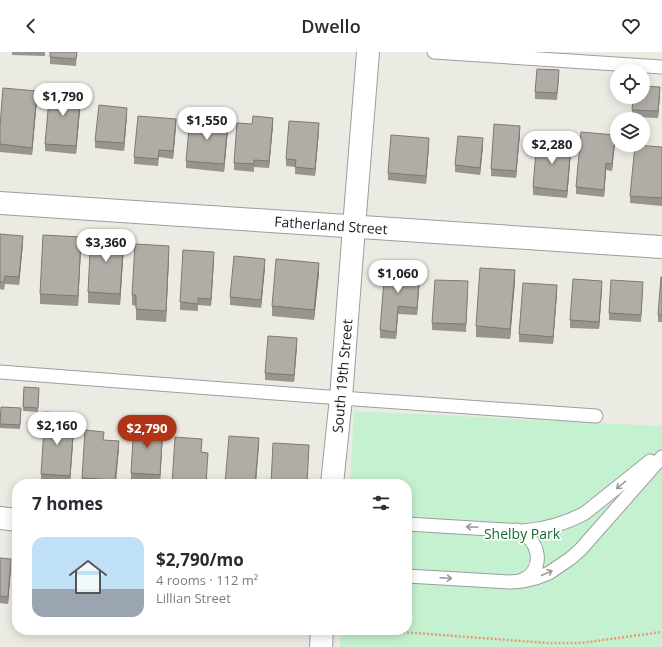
<!DOCTYPE html>
<html lang="en">
<head>
<meta charset="utf-8">
<style>
  body { margin:0; font-family:"Open Sans",sans-serif; background:#f7f7f7; color:#2b2b33; height:100vh; display:flex; flex-direction:column; font-size:15px; white-space:nowrap }
  * { box-sizing:border-box; margin:0 }
  p { font-size:13px; color:#7c7c81 }
  .icon { flex:none; width:22px; height:22px; fill:none; stroke:currentColor; stroke-width:2; stroke-linecap:round; stroke-linejoin:round }
  .map { position:relative; flex:1; overflow:hidden }
  .panel { position:absolute; left:12px; top:427px; width:400px; height:156px; display:flex; flex-direction:column; background:#fff; border-radius:16px; box-shadow:0 2px 10px #0003 }
  .panel>* { flex:none }
  .tools { position:absolute; left:610px; top:12px; display:grid; gap:8px }
  .tools a { display:grid; place-items:center; width:40px; height:40px; border-radius:50%; background:#fff; box-shadow:0 2px 10px #0003; font-size:20px }
  .price { position:absolute; translate:-50% -34px; padding:0 9px; border-radius:14px; background:#fff; color:#222; font-size:13px; line-height:26px; filter:drop-shadow(0 1px 2px #0008) }
  .price::after { content:''; position:absolute; left:50%; top:24px; width:12px; height:9px; margin-left:-6px; background:inherit; clip-path:polygon(0 0,100% 0,50% 100%) }
  .price.active { background:#b03518; color:#fff }
  ul { padding:0; list-style:none }
  li { display:flex; align-items:center; gap:12px; height:100px; padding:0 20px }
  li+li { border-top:1px solid #e1e1e2 }
  li span { display:grid; place-items:center; flex:none; width:112px; height:80px; border-radius:12px; color:#555 }
  li>.icon { margin-inline-start:auto }
  span .icon { width:48px; height:48px; fill:#fffc; stroke-width:1 }
  li b { font-size:17px }
  h2 { display:flex; justify-content:space-between; align-items:center; height:48px; padding:0 20px; font-size:17px }
  header { display:flex; justify-content:space-between; align-items:center; height:52px; padding:0 20px; background:#fff; font-size:18px; font-weight:600 }
  .map>svg:first-child { display:block }
  .park { fill:#c4f2d0 }
  .lines { fill:none; stroke-linecap:round; stroke-linejoin:round }
  .lane-casing { stroke:#9d9d9d; stroke-width:15 }
  .street-casing { stroke:#9d9d9d; stroke-width:24 }
  .path { stroke:#e89978; stroke-width:2.5; stroke-dasharray:2 2; stroke-linecap:butt }
  .lane { stroke:#fff; stroke-width:13 }
  .street { stroke:#fff; stroke-width:22 }
  .wall { fill:#98958f }
  .shaded-wall { fill:#7c7974 }
  .building { fill:#b1ada6; stroke:#7c7974 }
  .oneway { stroke:#999 }
  .labels { text-anchor:middle; dominant-baseline:central; stroke-width:3.5; stroke-linejoin:round; paint-order:stroke }
  .street-label { font-size:14px; fill:#1c1c1c; stroke:#fff }
  .park-label { font-size:14px; fill:#186b2f; stroke:#fff }
</style>
</head>
<body>
<header><svg class="icon" aria-label="back" viewBox="0 0 24 24"><path d="M15 5l-7 7 7 7"/></svg>Dwello<svg class="icon" aria-label="heart" viewBox="0 0 24 24"><path d="M12 20l-8-8c-3-5 5-10 8-4 3-6 11-1 8 4z"/></svg></header>
<div class="map">
<svg width="662" height="595" viewBox="0 0 662 595">
  <rect width="100%" height="100%" fill="#ecebe3"/>
  <path class="park" d="M354 359 662 374V595H340L341 578H407V432H350Z"/>
  <g class="lines">
    <g class="lane-casing">
      <g id="lane">
        <path d="M434 0 662 15"/>
        <path d="M0 320 341 346 596 364"/>
        <path d="M407 472 523 479C547 477 565 472 585 461L650 409"/>
        <path d="M516 478C540 485 546 519 522 528"/>
        <path d="M407 524 510 530 523 529 536 526 549 521 571 506 581 497 662 405"/>
      </g>
    </g>
    <g class="street-casing">
      <g id="street">
        <path d="M0 151 662 195"/>
        <path d="M332 432 341 346 354 175 368 0"/>
        <path d="M0 466 17 468"/>
        <path d="M321 595 322 578"/>
      </g>
    </g>
    <path class="path" d="M375 578 548 591H581L662 580"/>
    <use href="#lane" class="lane"/>
    <use href="#street" class="street"/>
  </g>
  <g class="wall">
    <path d="M12 0H45V4L12 3Z"/>
    <path d="M77 0 76 14 50 12V5Z"/>
    <path d="M559 26 557 48 535 47V40Z"/>
    <path d="M660 42 658 66 632 65V58Z"/>
    <path d="M81 46 76 102 45 99V92Z"/>
    <path d="M37 47 32 103 0 100V74Z"/>
    <path d="M127 63 124 99 95 96V89Z"/>
    <path d="M252 72 273 73 269 116 254 115V120L234 118V111Z"/>
    <path d="M176 74 173 107 159 105 158 114 134 112V105Z"/>
    <path d="M228 77 224 120 186 116V109Z"/>
    <path d="M319 78 315 124 295 122V115L286 114V107Z"/>
    <path d="M520 82 516 126 491 124V117Z"/>
    <path d="M615 90 612 119 606 118 604 145 576 142V135Z"/>
    <path d="M429 93 426 132 388 128V121Z"/>
    <path d="M483 94 480 123 455 120V113Z"/>
    <path d="M662 95V154L630 151V144Z"/>
    <path d="M571 99 567 146 533 143V135Z"/>
    <path d="M0 182 23 191 19 233 5 232 4 238 0 237Z"/>
    <path d="M124 193 120 253 88 251V240Z"/>
    <path d="M81 195 78 254 40 252V242Z"/>
    <path d="M169 204 166 270 136 268V254L132 253V243Z"/>
    <path d="M214 208 211 254 198 253V259L180 258V250Z"/>
    <path d="M265 215 261 256 230 253V245Z"/>
    <path d="M319 221 314 268 272 264V254Z"/>
    <path d="M420 225 417 263 398 262 396 287 380 286V278Z"/>
    <path d="M662 225V270H658V263Z"/>
    <path d="M515 229 510 287 476 285V274Z"/>
    <path d="M602 236 599 277 570 276V268Z"/>
    <path d="M468 237 466 280 432 278V271Z"/>
    <path d="M643 237 641 270 609 268V261Z"/>
    <path d="M557 241 553 292 519 290V282Z"/>
    <path d="M297 293 294 330 265 328V321Z"/>
    <path d="M24 335 39 336 38 360 23 359Z"/>
    <path d="M21 356 20 377 0 376V365Z"/>
    <path d="M59 368 74 376 70 431 41 430V422Z"/>
    <path d="M163 379 160 430 131 429V421Z"/>
    <path d="M104 388 119 396 116 432H82V426Z"/>
    <path d="M0 506 11 515 8 552 0 551Z"/>
  </g>
  <g class="shaded-wall">
    <path d="M660 35V42L658 66V59Z"/>
    <path d="M37 39V47L32 103V96Z"/>
    <path d="M81 39V46L76 102V94Z"/>
    <path d="M127 56V63L124 99V91Z"/>
    <path d="M273 66V73L269 116V109Z"/>
    <path d="M176 67V74L173 107V99Z"/>
    <path d="M228 70V77L224 120V112Z"/>
    <path d="M319 71V78L315 124V117Z"/>
    <path d="M520 74V82L516 126V119Z"/>
    <path d="M615 83V90L612 119V112Z"/>
    <path d="M429 86V93L426 132V124Z"/>
    <path d="M483 86V94L480 123V116Z"/>
    <path d="M571 91V99L567 146V139Z"/>
    <path d="M606 111V118L604 145V138Z"/>
    <path d="M124 183V193L120 253V242Z"/>
    <path d="M23 184V191L19 233V225Z"/>
    <path d="M81 185V195L78 254V244Z"/>
    <path d="M169 194V204L166 270V259Z"/>
    <path d="M214 200V208L211 254V247Z"/>
    <path d="M265 207V215L261 256V248Z"/>
    <path d="M319 211V221L314 268V258Z"/>
    <path d="M420 217V225L417 263V256Z"/>
    <path d="M515 218V229L510 287V277Z"/>
    <path d="M602 229V236L599 277V270Z"/>
    <path d="M557 233V241L553 292V285Z"/>
    <path d="M398 254V262L396 287V280Z"/>
    <path d="M297 286V293L294 330V323Z"/>
    <path d="M74 369V376L70 431V424Z"/>
    <path d="M163 372V379L160 430V423Z"/>
    <path d="M259 386V393L256 432H255Z"/>
    <path d="M119 389V396L115 432V428Z"/>
    <path d="M11 507V515L8 552V545Z"/>
  </g>
  <g class="building">
    <path d="M50 0H77L76 7 50 5Z"/>
    <path d="M537 17 559 18 557 41 535 40Z"/>
    <path d="M643 34 660 35 658 59 632 58 633 45H643Z"/>
    <path d="M3 36 37 39 32 96 0 92V74Z"/>
    <path d="M50 36 81 39 76 94 45 92Z"/>
    <path d="M99 53 127 56 124 91 95 89Z"/>
    <path d="M138 64 176 67 173 99 159 98 158 107 134 105Z"/>
    <path d="M253 64 273 66 269 109 254 108V112L234 111 237 71 252 72Z"/>
    <path d="M190 66 228 70 224 112 186 109Z"/>
    <path d="M289 69 319 71 315 117 295 115 296 108 286 107Z"/>
    <path d="M494 72 520 74 516 119 491 117Z"/>
    <path d="M581 80 615 83 612 112 606 111 604 138 576 135Z"/>
    <path d="M391 83 429 86 426 124 388 121Z"/>
    <path d="M458 84 483 86 480 116 455 113Z"/>
    <path d="M537 88 571 91 567 139 533 135Z"/>
    <path d="M635 93 662 95V146L630 144Z"/>
    <path d="M91 181 124 183 120 242 88 240Z"/>
    <path d="M0 182 23 184 19 225 5 224 4 230H0Z"/>
    <path d="M43 183 81 185 78 244 40 242Z"/>
    <path d="M135 192 169 194 166 259 136 257V243H132Z"/>
    <path d="M183 198 214 200 211 247 198 246V252L180 250Z"/>
    <path d="M234 204 265 207 261 248 230 245Z"/>
    <path d="M276 207 319 211 314 258 272 254Z"/>
    <path d="M385 215 420 217 417 256 398 254 396 280 380 278Z"/>
    <path d="M480 216 515 218 510 277 476 274Z"/>
    <path d="M661 225H662V263H658Z"/>
    <path d="M573 227 602 229 599 270 570 268Z"/>
    <path d="M435 228 468 229 466 272 432 271Z"/>
    <path d="M611 228 643 230 641 263 609 261Z"/>
    <path d="M523 231 557 233 553 285 519 282Z"/>
    <path d="M268 284 297 286 294 323 265 321Z"/>
    <path d="M24 335 39 336 38 356 23 355Z"/>
    <path d="M1 355 21 356 20 373 0 372Z"/>
    <path d="M45 360 59 361V368L74 369 70 424 41 422Z"/>
    <path d="M134 371 163 372 160 423 131 421Z"/>
    <path d="M85 378 104 380 103 388 119 389 115 428 82 426Z"/>
    <path d="M229 384 259 386 255 432H225Z"/>
    <path d="M175 385 202 387 201 400 208 401 206 432H172Z"/>
    <path d="M273 391 309 393 307 432H271Z"/>
    <path d="M0 506 11 507 8 545 0 544Z"/>
  </g>
  <defs><path id="oneway-shaft" d="M-6 0H5M1.5-3L5.5 0L1.5 3" fill="none" stroke-width="1.6" stroke-linecap="round" stroke-linejoin="round"/></defs>
  <g class="oneway">
    <use href="#oneway-shaft" transform="translate(621 433) rotate(141)"/>
    <use href="#oneway-shaft" transform="translate(472 475) rotate(-177)"/>
    <use href="#oneway-shaft" transform="translate(547 521) rotate(-25)"/>
    <use href="#oneway-shaft" transform="translate(446 526) rotate(3)"/>
  </g>
  <g class="labels">
    <g class="street-label">
      <text transform="translate(331 173) rotate(4)">Fatherland Street</text>
      <text transform="translate(342 324) rotate(-85)">South 19th Street</text>
    </g>
    <g class="park-label">
      <text x="522" y="481">Shelby Park</text>
    </g>
  </g>
</svg>
<div class="tools">
<a><svg class="icon" aria-label="locate" viewBox="0 0 24 24"><circle cx="12" cy="12" r="6"/><path d="M12 2v4M12 18v4M2 12h4M18 12h4"/></svg></a>
<a><svg class="icon" aria-label="layers" viewBox="0 0 24 24"><path d="M12 4l9 5-9 5-9-5zM3 14l9 5 9-5"/></svg></a>
</div>
<b class="price" style="left:63px;top:65px">$1,790</b>
<b class="price" style="left:207px;top:89px">$1,550</b>
<b class="price" style="left:552px;top:113px">$2,280</b>
<b class="price" style="left:106px;top:211px">$3,360</b>
<b class="price" style="left:398px;top:242px">$1,060</b>
<b class="price" style="left:57px;top:394px">$2,160</b>
<b class="price active" style="left:147px;top:397px">$2,790</b>
<section class="panel">
<h2>7 homes<svg class="icon" aria-label="filters" viewBox="0 0 24 24"><path d="M4 7h16M4 17h16"/><circle cx="9" cy="7" r="2"/><circle cx="15" cy="17" r="2"/></svg></h2>
<ul>
<li><span style="background:linear-gradient(#bfe0f5 65%,#9aa5b1 0)"><svg class="icon" aria-label="home" viewBox="0 0 24 24"><path d="M3 11l9-7 9 7M6 9v11h12V9"/></svg></span><div><b>$2,790/mo</b><p>4 rooms · 112 m²</p><p>Lillian Street</p></div></li>
</ul>
</section>
</div>
</body>
</html>
